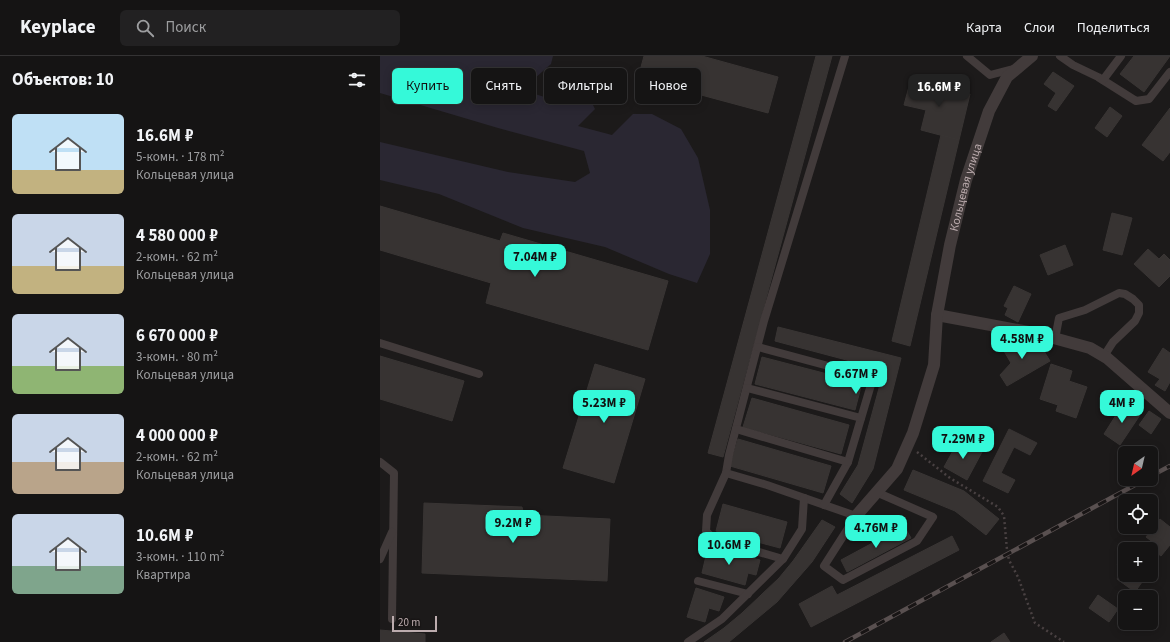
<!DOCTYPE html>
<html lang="ru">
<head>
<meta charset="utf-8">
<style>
  body { margin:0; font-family:"Source Sans 3",sans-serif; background:#222122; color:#f1f3f6; height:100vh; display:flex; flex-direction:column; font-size:15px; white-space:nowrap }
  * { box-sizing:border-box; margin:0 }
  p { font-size:13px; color:#9d9ea0 }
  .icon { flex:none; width:22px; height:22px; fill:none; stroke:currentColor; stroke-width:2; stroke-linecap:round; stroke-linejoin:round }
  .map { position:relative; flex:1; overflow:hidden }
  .side { display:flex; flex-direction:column; background:#151414; width:380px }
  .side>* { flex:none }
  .top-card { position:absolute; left:12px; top:12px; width:380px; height:36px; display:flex; gap:8px }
  .needle { width:26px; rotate:214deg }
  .tools { position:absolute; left:738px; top:390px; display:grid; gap:8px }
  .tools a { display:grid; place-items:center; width:40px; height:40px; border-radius:6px; background:#151414; box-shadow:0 2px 10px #0003,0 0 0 1px #343334; font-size:20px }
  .scale { position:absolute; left:12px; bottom:10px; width:45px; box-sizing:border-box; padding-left:4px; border:2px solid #bcacae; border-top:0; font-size:11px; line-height:14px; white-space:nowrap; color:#bcacae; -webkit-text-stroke:3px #181515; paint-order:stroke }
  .price { position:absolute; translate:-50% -34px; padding:0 9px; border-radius:8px; background:#35f9d9; color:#111; font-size:13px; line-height:26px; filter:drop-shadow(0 1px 2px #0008) }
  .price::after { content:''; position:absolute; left:50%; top:24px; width:12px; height:9px; margin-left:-6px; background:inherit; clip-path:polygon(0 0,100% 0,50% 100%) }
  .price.selected { background:#222; color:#fff }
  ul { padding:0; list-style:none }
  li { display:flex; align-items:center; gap:12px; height:100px; padding:0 12px }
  li span { display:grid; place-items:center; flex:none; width:112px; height:80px; border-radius:6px; color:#555 }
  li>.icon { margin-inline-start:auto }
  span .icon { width:48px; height:48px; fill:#fffc; stroke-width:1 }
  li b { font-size:17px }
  h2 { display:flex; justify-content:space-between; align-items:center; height:48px; padding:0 12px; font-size:17px }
  .pill { padding:0 14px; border-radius:6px; background:#151414; box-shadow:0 2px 10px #0003,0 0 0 1px #343334; font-size:14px; line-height:36px }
  .pill.selected { background:#35f9d9; color:#111 }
  header { display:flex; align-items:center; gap:24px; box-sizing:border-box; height:56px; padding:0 20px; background:#151414; border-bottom:1px solid #343334 }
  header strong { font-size:19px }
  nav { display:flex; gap:22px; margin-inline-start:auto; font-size:14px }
  .search { width:280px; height:36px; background:#222122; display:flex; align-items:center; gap:10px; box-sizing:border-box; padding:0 14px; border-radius:6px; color:#9d9ea0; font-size:15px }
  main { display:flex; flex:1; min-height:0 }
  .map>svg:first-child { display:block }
  .green { fill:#2a2732 }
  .building { fill:#373332; stroke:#393534 }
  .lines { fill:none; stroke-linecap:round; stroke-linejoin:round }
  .path { stroke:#494142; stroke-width:2.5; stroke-dasharray:2 3; stroke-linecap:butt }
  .lane { stroke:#423b3b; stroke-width:8 }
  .street { stroke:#423b3b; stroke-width:12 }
  .rail-casing { stroke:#595050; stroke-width:4.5 }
  .rail { stroke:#181515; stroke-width:3; stroke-dasharray:9; stroke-linecap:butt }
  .labels { text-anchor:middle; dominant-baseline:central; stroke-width:4; stroke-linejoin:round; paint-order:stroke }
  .street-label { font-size:12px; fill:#bcacae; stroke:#181515 }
</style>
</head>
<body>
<header>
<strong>Keyplace</strong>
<div class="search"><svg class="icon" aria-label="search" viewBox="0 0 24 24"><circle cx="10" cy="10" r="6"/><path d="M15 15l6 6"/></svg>Поиск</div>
<nav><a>Карта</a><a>Слои</a><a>Поделиться</a></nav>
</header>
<main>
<section class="side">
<h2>Объектов: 10<svg class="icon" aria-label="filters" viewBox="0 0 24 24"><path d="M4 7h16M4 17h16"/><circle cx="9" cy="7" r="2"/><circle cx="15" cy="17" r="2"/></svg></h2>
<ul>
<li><span style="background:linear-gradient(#bfe0f5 70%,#c2b280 0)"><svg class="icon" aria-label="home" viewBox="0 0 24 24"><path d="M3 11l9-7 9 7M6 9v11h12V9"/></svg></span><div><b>16.6M ₽</b><p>5-комн. · 178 m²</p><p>Кольцевая улица</p></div></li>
<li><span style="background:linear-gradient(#c9d6e8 65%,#c2b280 0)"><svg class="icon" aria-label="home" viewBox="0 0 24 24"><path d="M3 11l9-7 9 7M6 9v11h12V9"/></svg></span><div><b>4 580 000 ₽</b><p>2-комн. · 62 m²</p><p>Кольцевая улица</p></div></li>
<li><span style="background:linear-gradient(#c9d6e8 65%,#8fb573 0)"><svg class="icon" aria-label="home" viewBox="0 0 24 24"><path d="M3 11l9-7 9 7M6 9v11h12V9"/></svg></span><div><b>6 670 000 ₽</b><p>3-комн. · 80 m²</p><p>Кольцевая улица</p></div></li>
<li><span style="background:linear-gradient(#c9d6e8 60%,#b9a48a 0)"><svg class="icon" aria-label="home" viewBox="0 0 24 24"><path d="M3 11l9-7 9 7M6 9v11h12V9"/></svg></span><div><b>4 000 000 ₽</b><p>2-комн. · 62 m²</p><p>Кольцевая улица</p></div></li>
<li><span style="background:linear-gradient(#c9d6e8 65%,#7fa58c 0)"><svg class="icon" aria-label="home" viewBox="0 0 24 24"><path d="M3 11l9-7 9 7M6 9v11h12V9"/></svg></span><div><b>10.6M ₽</b><p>3-комн. · 110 m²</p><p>Квартира</p></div></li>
</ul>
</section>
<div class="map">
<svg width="790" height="586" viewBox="0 0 790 586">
  <rect width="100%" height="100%" fill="#1c1a1a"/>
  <path class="green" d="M0 0H173L171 8 154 23 155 38 177 45 199 43 213 49 215 53 198 70 232 79 253 58H272L301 73 318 102 330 154V198L317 227 289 218 225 191 143 172 59 138 0 124V86L128 116 195 126 210 117 204 95 118 72 0 37Z"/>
  <g class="building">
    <path d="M264 0H322L398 21 388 57 258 22Z"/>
    <path d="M436 0H452L343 401 328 397Z"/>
    <path d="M754 0H790L764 36 740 18Z"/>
    <path d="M673 16 694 30 676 55 668 50 676 37 664 28Z"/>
    <path d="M531 23 590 38 579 84 541 74 546 54 524 49Z"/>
    <path d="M730 51 742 60 727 81 715 72Z"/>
    <path d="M790 52V96L783 105 762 89Z"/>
    <path d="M561 79 579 84 530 290 512 285Z"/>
    <path d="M0 150 120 185 123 177 288 225 268 294 106 247 111 227 0 194Z"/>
    <path d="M732 157 752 162 742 199 723 194Z"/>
    <path d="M685 189 693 209 668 219 660 199Z"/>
    <path d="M768 193 779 203 784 198 790 204V220L779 231 754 208Z"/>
    <path d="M634 230 651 238 638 266 625 259 628 252 624 250Z"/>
    <path d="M398 271 521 302 493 413 472 447 460 438 478 409 504 314 395 285Z"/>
    <path d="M639 279 648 293 659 287 670 305 627 330 620 319 631 307 621 290Z"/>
    <path d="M783 292 790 297V326L785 335 775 329 780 323 768 316Z"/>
    <path d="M0 300 84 325 72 365 0 343Z"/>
    <path d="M382 301 482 327 475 354 375 328Z"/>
    <path d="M215 308 265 323 234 427 183 412Z"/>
    <path d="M671 308 692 315 689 325 707 331 696 362 676 355 678 349 660 343Z"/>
    <path d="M372 342 469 369 461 398 363 371Z"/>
    <path d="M743 348 760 359 740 389 724 378Z"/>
    <path d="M769 355 781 363 771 378 759 369Z"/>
    <path d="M629 373 657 387 650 399 634 391 621 417 635 424 628 437 603 425Z"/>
    <path d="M358 383 451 410 443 437 350 410Z"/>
    <path d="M579 384 602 396 587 424 564 411Z"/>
    <path d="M533 414 584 435 619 463 606 479 575 455 524 434Z"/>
    <path d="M44 447 142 451 144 459 230 463 227 525 42 517Z"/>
    <path d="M343 448 407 466 400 492 336 475Z"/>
    <path d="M780 463 790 471V489L781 500 770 492 774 487 766 481Z"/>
    <path d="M442 464 455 471 432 506 397 546 349 586H324L344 572 362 557 399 522 413 505Z"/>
    <path d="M524 470 531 482 467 516 461 504Z"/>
    <path d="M572 480 579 494 431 571 419 548 452 530 457 539Z"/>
    <path d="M328 491 380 504 376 519 368 517 365 529 322 517Z"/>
    <path d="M743 501 745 502V519H767L755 536 737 523 744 514 737 509Z"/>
    <path d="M316 532 344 541 339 555 329 552 325 566 307 561Z"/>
    <path d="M718 539 738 553 729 566 709 552Z"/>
    <path d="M0 574 45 578V586H0Z"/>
    <path d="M624 577 630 586H611Z"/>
  </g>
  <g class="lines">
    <path class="path" d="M537 396 570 422 618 451 624 460 627 494 629 504 638 521 655 567 684 586"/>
    <g class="lane">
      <path d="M465 0 384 265 349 399 346 417 387 429 476 460 444 510 463 524 537 485 553 461 496 436"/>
      <path d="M587 0 610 19 633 13"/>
      <path d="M680 0 693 9 718 21 756 45 769 43 790 16"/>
      <path d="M723 24 741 0"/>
      <path d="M675 283 679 262 705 254 739 237 745 238 753 243 759 249V257L755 265 733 286 724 300"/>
      <path d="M0 287 99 318"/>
      <path d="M378 291 493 322 468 406 444 449"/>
      <path d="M367 332 481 362"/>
      <path d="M356 373 468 406"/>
      <path d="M0 406 14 417 12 563"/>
      <path d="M346 417 327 459 326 475 334 483 403 503"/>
      <path d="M0 503 12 476"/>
      <path d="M318 525 368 538"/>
      <path d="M308 586 342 563 403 503 422 473 424 442"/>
    </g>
    <g class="street">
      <path d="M557 259 659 278 710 292 727 302 790 357"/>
      <path id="s1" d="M476 460 517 413 533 377 554 309 557 259 570 189 586 124 609 55 627 21 652 0"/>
    </g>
    <g class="rail-casing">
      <g id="rail">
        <path d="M771 420 790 410"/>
        <path d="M465 586 766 423"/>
      </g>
    </g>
    <use href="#rail" class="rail"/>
  </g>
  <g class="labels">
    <g class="street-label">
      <text stroke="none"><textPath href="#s1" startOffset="354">Кольцевая улица</textPath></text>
    </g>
  </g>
</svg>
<div class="tools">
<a><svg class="needle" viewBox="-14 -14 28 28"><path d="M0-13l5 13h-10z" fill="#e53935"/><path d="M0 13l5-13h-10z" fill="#9d9ea0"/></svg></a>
<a><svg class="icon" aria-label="locate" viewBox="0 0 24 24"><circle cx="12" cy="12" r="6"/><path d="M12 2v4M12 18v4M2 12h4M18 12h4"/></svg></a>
<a>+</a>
<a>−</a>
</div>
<div class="scale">20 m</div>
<b class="price selected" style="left:559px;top:52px">16.6M ₽</b>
<b class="price" style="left:155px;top:222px">7.04M ₽</b>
<b class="price" style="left:642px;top:304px">4.58M ₽</b>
<b class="price" style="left:476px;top:339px">6.67M ₽</b>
<b class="price" style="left:224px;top:368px">5.23M ₽</b>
<b class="price" style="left:742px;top:368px">4M ₽</b>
<b class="price" style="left:583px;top:404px">7.29M ₽</b>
<b class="price" style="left:133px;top:488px">9.2M ₽</b>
<b class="price" style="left:496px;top:493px">4.76M ₽</b>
<b class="price" style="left:349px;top:510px">10.6M ₽</b>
<div class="top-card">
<a class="pill selected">Купить</a>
<a class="pill">Снять</a>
<a class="pill">Фильтры</a>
<a class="pill">Новое</a>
</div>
</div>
</main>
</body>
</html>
